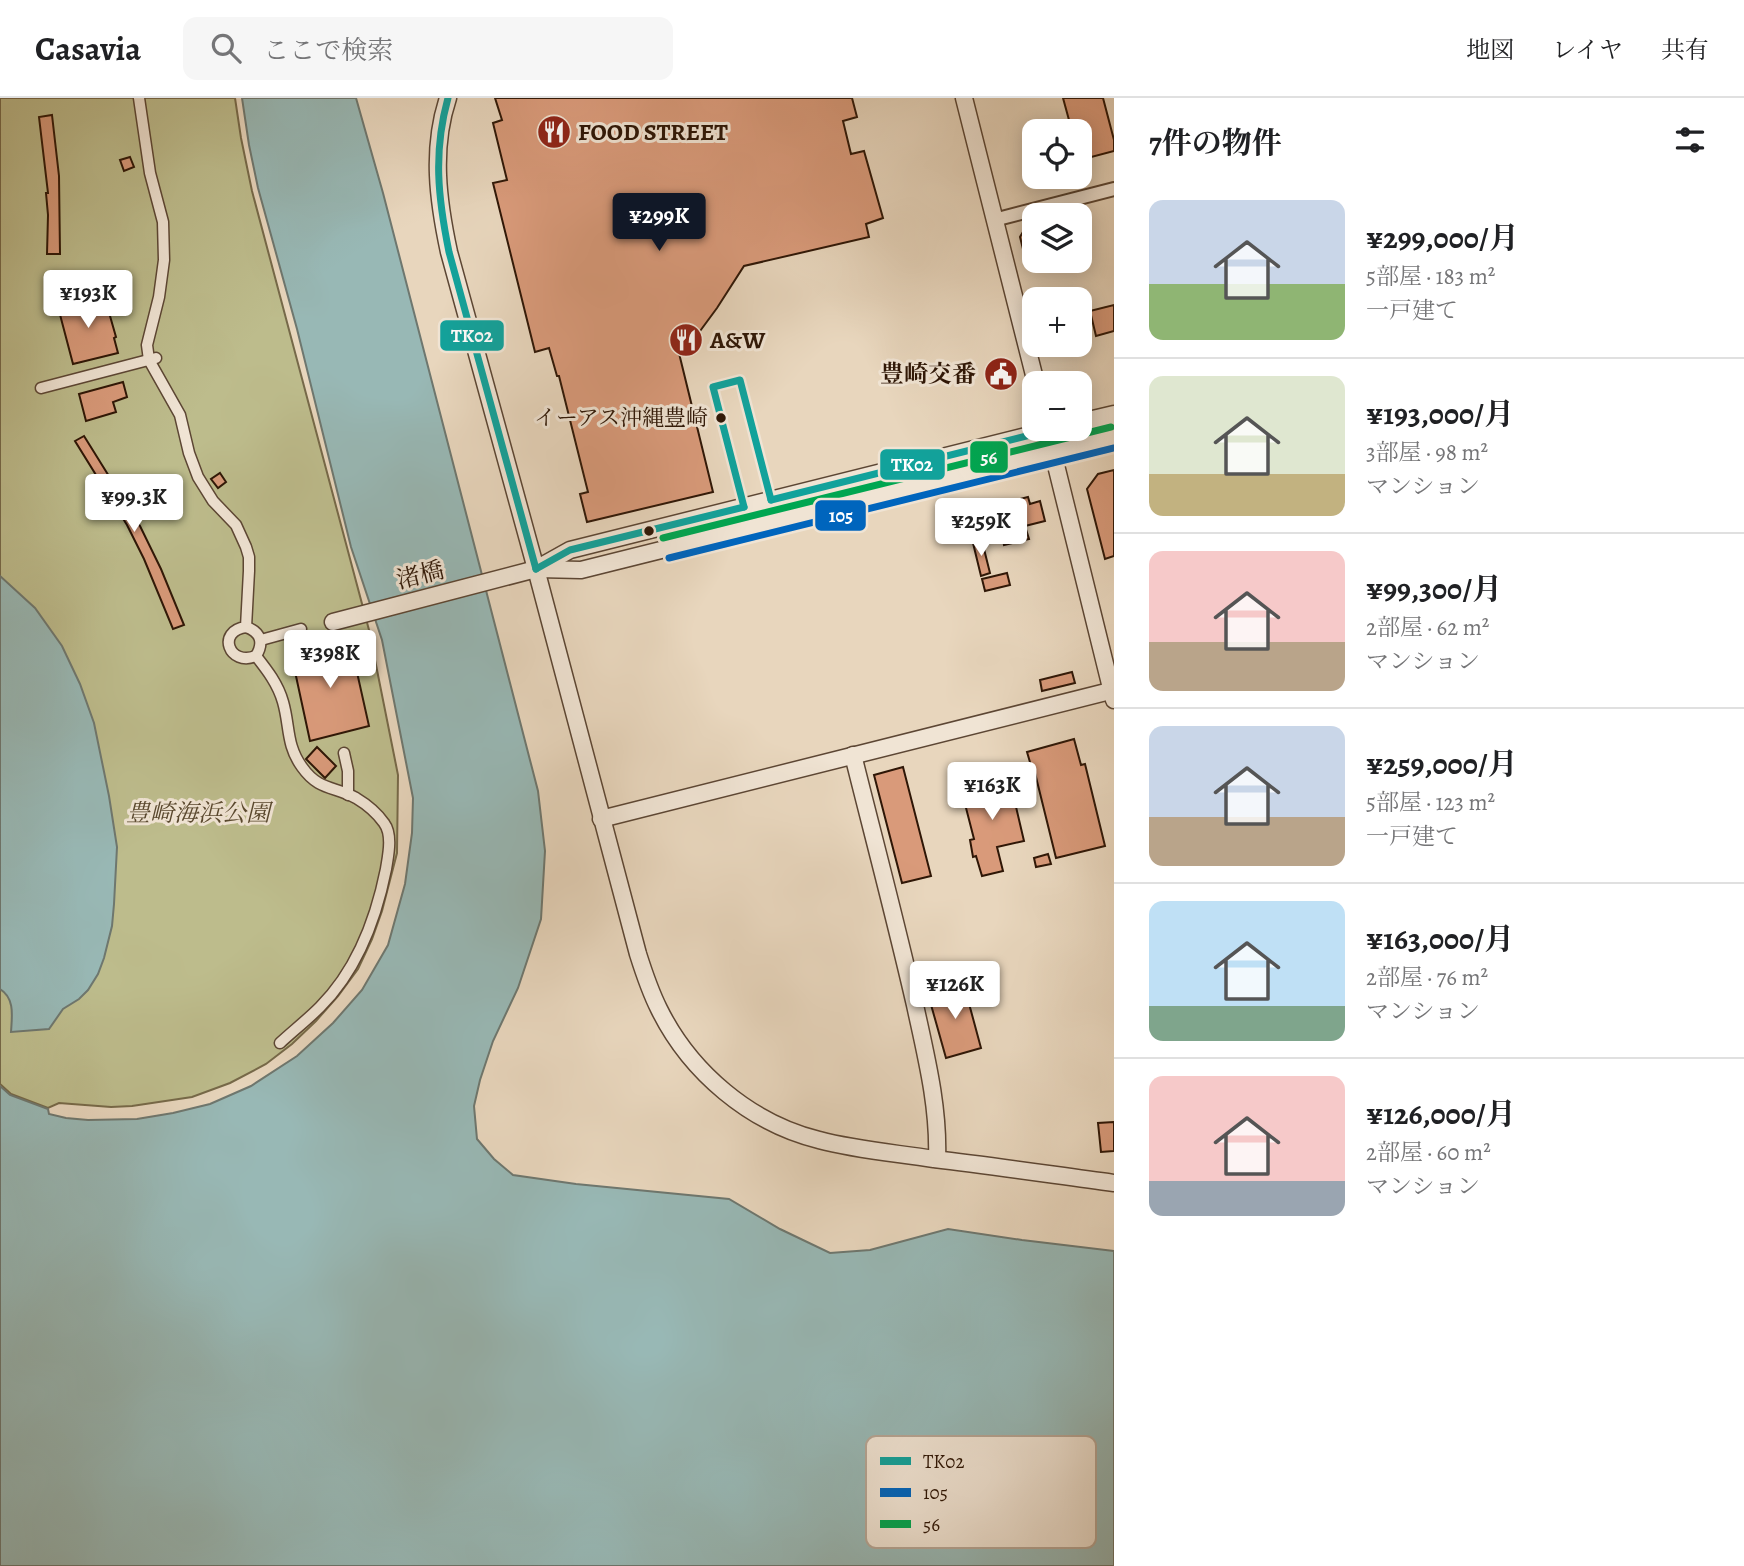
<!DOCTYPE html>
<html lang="ja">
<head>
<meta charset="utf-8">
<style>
  body { margin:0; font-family:Alegreya,"Noto Serif JP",serif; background:#f6f6f6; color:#202124; height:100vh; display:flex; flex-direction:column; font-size:26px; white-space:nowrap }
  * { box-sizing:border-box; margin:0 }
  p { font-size:23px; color:#757577 }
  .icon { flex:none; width:38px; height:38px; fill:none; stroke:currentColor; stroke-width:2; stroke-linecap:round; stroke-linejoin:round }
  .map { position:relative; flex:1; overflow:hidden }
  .sheet { display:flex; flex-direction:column; background:#fff; width:630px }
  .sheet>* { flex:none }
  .tools { position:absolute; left:1022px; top:21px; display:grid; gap:14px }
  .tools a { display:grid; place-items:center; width:70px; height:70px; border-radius:14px; background:#fff; box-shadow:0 4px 18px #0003; font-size:35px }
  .price { position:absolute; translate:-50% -60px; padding:0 16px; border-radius:7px; background:#fff; color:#222; font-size:23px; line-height:46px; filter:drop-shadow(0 2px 4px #0008) }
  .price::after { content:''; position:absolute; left:50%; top:42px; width:21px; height:16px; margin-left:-10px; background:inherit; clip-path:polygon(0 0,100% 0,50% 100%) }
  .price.active { background:#111827; color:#fff }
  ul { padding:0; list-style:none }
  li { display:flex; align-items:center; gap:21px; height:175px; padding:0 35px }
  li+li { border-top:2px solid #e0e0e0 }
  li span { display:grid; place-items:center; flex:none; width:196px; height:140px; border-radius:14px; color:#555 }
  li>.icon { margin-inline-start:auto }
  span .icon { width:84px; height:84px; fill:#fffc; stroke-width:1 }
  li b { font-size:30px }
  h2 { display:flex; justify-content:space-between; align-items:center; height:84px; padding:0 35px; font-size:30px }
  header { display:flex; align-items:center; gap:42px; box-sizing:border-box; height:98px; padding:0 35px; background:#fff; border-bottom:2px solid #e0e0e0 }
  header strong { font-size:33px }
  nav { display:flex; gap:38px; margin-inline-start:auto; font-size:24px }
  .search { width:490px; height:63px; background:#f6f6f6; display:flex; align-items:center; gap:18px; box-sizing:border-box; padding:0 24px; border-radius:14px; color:#757577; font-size:26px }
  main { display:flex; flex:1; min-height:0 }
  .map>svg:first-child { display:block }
  .green { fill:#bdbc8c; stroke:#766949; stroke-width:2 }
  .water { fill:#98b8b5; stroke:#6e776f; stroke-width:2 }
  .building { fill:#d99a7a; stroke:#2e1606; stroke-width:2 }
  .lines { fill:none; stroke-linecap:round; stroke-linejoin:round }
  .pedestrian-casing { stroke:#5c4634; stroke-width:13 }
  .minor-casing { stroke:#5c4634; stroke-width:16 }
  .tertiary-casing { stroke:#5c4634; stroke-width:19 }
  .pedestrian { stroke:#f0e4d4; stroke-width:10 }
  .minor { stroke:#f0e4d4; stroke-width:12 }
  .tertiary { stroke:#f0e4d4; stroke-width:16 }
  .bus-1-casing { stroke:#f0e4d4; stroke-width:12 }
  .bus-2-casing { stroke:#f0e4d4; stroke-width:12 }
  .bus-3-casing { stroke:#f0e4d4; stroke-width:12 }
  .bus-1 { stroke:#12a29b; stroke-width:7 }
  .bus-2 { stroke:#0065bd; stroke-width:7 }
  .bus-3 { stroke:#00a651; stroke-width:7 }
  .bus-dot { fill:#2e1606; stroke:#f0e4d4; stroke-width:2.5 }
  .labels { text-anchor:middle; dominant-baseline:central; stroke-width:6; stroke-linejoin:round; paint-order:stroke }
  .bus-label { font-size:22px; fill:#2e1606; stroke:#f0e4d4; text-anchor:end }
  .poi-label { font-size:24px; font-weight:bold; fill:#2e1606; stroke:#f0e4d4; text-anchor:start }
  .street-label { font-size:24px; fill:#2e1606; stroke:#f0e4d4 }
  .park-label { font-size:24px; font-style:italic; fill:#59482e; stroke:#f0e4d4 }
  .key { fill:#f0e4d4; stroke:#b6a696; stroke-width:2 }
  .key-label { font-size:19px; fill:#2e1606 }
  .line-badge { stroke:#f0e4d4; stroke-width:2.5 }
  .badge-label { font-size:19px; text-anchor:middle; font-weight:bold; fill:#fff }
</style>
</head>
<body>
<header>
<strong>Casavia</strong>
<div class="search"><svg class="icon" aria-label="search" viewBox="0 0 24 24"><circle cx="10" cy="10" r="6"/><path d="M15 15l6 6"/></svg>ここで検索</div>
<nav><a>地図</a><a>レイヤ</a><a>共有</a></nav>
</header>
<main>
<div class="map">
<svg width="1114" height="1468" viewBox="0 0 1114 1468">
  <rect width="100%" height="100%" fill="#e8d6bd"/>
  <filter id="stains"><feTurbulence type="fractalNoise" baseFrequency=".00286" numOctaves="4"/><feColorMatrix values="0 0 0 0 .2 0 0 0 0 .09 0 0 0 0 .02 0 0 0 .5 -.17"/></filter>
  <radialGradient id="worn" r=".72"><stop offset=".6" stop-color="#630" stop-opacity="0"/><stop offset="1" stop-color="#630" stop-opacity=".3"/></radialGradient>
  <path class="green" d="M0 0H235L241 40 252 93 369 532 398 677 397 755 382 813 372 841 358 871 338 898 316 923 292 946 266 966 230 985 192 999 132 1008 111 1009 59 1005 48 1010 11 996 0 986Z"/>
  <g class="water">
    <path d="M242 0H356L383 95 538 693 545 753 541 821 518 890 493 943 480 982 474 1008 477 1041 494 1061 513 1077 576 1086 729 1101 780 1131 830 1155 870 1152 948 1131 1022 1142 1114 1153V1468H0V988L10 997 48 1011 49 1016 66 1020 88 1022 137 1021 173 1015 210 1006 251 988 297 958 333 925 362 892 388 847 405 786 412 735 413 700 382 542 351 449 297 231 258 90 249 47Z"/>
    <path d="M0 478 35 510 62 548 80 586 94 625 109 698 117 749 114 806 112 828 104 860 98 876 88 892 79 901 63 911 49 931 11 934C12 918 15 900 0 891Z"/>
  </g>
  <g class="building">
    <path d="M495 0H852L857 19 843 23 851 56 864 53 883 120 866 126 869 139 744 168 717 210 689 248 677 247 713 394 587 424 580 396 588 394 559 278H557L549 250 535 254 493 85 507 82 493 25 502 22Z"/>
    <path d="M1063 0H1103L1114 42V53L1080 62V33H1038L1037 29 1069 22Z"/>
    <path d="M52 17 59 78 60 156H47L48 117 46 95H48L39 19Z"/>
    <path d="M130 59 134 69 124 73 120 62Z"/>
    <path d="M1034 121V153L1024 155 1020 139 1030 122Z"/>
    <path d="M102 197 106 212 108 211 116 239 114 240 118 255 73 266 58 209Z"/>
    <path d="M1114 207V233L1096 238 1090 213Z"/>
    <path d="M1006 265 1011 283 996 287 991 269Z"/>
    <path d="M123 284 127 299 113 304 116 314 86 323 79 296Z"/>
    <path d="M84 338 140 428 161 471 184 527 173 531 144 461 127 427 75 343Z"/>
    <path d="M1114 372V458L1105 461 1087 391 1098 376Z"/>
    <path d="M220 375 226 384 218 390 211 381Z"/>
    <path d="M1028 399 1030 406 1040 403 1045 423 1025 428 1029 441 1004 447 1001 432 983 436 977 412Z"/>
    <path d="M982 443 990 475 981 478 973 445Z"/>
    <path d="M1007 475 1010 487 985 493 982 481Z"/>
    <path d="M350 543 369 628 310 643 291 555Z"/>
    <path d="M1072 574 1075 585 1042 593 1040 582Z"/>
    <path d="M1074 641 1081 667 1085 666 1105 748 1056 760 1034 671H1032L1027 654Z"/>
    <path d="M317 649 336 668 325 680 306 661Z"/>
    <path d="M903 669 931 778 902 785 874 677Z"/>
    <path d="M1009 679 1024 743 997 749 1003 773 982 778 976 758 973 759 970 742 974 741 965 706 969 705 966 692 969 691 968 688 992 681 993 683Z"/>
    <path d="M1048 756 1051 766 1036 769 1034 760Z"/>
    <path d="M964 887 981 950 946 960 928 896Z"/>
    <path d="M1114 1024V1053L1101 1054 1098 1025Z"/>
  </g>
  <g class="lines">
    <g class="pedestrian-casing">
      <g id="pedestrian">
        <path d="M139 0 150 75 163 124 164 162 159 199 147 247 149 262 180 317 189 355 198 379 213 403 236 427 246 449 249 459V473L246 529C216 533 229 569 256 558 267 572 278 586 283 604 290 628 286 647 302 669 319 693 334 688 356 700 366 706 377 715 384 725 393 737 388 758 386 771 376 821 356 873 320 909 307 922 293 933 280 945"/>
        <path d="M41 290 156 260"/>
        <path d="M246 529C261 534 264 545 256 558"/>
        <path d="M261 542 301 531"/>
        <path d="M344 655 348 673V697"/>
      </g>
    </g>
    <g class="minor-casing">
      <path id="minor" d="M994 122 1114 91"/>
    </g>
    <g class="tertiary-casing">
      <g id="tertiary">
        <path d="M448 0C431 51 438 103 449 154L536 471 638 856C644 875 650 893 659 911 690 974 750 1025 819 1042 856 1052 896 1055 934 1061 994 1068 1054 1077 1114 1085"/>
        <path d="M964 0 1036 285"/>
        <path d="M1080 324 1114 316"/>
        <path d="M1051 347 1114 602"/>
        <path d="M538 471 581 472 1114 339"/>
        <path d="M333 524 536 471 570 452 1054 331"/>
        <path d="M853 657C874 741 896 824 915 907 926 958 939 1009 937 1061"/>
        <path d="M601 721 1114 592"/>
      </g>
    </g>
    <use href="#pedestrian" class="pedestrian"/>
    <use href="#minor" class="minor"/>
    <use href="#tertiary" class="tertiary"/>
    <g class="bus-1-casing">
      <g id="bus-1">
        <path d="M448 0C433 54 438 100 449 154L536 471"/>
        <path d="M771 402 1054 331"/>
        <path d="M744 409 713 289 740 282 771 402"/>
        <path d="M536 471 570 452 744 409"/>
      </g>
    </g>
    <g class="bus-2-casing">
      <path id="bus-2" d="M669 460 1114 350"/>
    </g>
    <g class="bus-3-casing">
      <path id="bus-3" d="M663 440 1111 329"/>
    </g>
    <use href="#bus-1" class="bus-1"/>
    <use href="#bus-2" class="bus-2"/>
    <use href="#bus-3" class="bus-3"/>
  </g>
  <defs>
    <g id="restaurant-disc" transform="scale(1.75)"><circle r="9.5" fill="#8f2418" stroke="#f0e4d4"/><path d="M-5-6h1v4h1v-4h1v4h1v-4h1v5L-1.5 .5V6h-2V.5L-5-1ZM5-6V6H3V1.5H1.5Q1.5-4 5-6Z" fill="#fff"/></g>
    <g id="civic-disc" transform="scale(1.75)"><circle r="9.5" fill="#8f2418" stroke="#f0e4d4"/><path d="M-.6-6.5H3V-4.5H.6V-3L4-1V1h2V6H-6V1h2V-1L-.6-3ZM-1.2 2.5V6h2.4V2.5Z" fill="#fff"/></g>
  </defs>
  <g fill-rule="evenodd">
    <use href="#restaurant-disc" x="554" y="34"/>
    <use href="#restaurant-disc" x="686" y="242"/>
    <use href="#civic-disc" x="1001" y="276"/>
  </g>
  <g class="bus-dot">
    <circle cx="721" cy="320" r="6"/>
    <circle cx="649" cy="433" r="6"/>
  </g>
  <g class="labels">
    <g class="bus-label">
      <text x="708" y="320">イーアス沖縄豊崎</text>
    </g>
    <g class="poi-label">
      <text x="578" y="34">FOOD STREET</text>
      <text x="710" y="242">A&amp;W</text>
      <text x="976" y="276" text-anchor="end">豊崎交番</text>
    </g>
    <g class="street-label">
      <text transform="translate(420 477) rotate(-14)">渚橋</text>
    </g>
    <g class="park-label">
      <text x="198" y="715">豊崎海浜公園</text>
    </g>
  </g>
  <rect x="866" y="1338" width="230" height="112" rx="10" class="key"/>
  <rect x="880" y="1359" width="31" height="8" fill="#12a29b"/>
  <rect x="880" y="1390" width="31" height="9" fill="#0065bd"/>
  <rect x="880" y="1422" width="31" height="8" fill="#00a651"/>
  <g class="key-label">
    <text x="923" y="1370">TK02</text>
    <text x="923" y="1401">105</text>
    <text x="923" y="1433">56</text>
  </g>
  <g class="line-badge">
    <rect x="439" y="221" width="66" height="33" rx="7" fill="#12a29b"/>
    <rect x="969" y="342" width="40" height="34" rx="7" fill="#00a651"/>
    <rect x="879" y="350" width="67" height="33" rx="7" fill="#12a29b"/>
    <rect x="814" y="401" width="53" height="33" rx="7" fill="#0065bd"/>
  </g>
  <g class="badge-label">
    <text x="472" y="244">TK02</text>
    <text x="989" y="366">56</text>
    <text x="912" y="373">TK02</text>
    <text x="841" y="424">105</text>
  </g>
  <rect width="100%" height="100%" filter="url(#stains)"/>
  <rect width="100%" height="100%" fill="url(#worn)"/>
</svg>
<div class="tools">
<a><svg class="icon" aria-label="locate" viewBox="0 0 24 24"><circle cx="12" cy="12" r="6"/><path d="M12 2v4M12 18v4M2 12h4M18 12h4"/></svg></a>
<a><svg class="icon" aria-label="layers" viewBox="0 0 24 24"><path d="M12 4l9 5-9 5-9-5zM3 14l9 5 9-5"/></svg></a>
<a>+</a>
<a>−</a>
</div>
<b class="price active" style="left:659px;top:155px">¥299K</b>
<b class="price" style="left:88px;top:232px">¥193K</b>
<b class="price" style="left:134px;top:436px">¥99.3K</b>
<b class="price" style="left:981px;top:460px">¥259K</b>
<b class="price" style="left:330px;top:592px">¥398K</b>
<b class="price" style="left:992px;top:724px">¥163K</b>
<b class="price" style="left:955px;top:923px">¥126K</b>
</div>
<section class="sheet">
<h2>7件の物件<svg class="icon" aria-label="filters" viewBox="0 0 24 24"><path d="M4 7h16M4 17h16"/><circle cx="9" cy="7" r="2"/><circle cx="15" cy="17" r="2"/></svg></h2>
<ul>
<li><span style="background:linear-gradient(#c9d6e8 60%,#8fb573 0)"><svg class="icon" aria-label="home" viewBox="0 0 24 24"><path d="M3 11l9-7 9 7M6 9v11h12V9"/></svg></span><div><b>¥299,000/月</b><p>5部屋 · 183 m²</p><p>一戸建て</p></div></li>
<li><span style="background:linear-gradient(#dfe7d0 70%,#c2b280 0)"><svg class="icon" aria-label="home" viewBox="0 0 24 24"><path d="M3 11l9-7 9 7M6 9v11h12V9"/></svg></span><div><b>¥193,000/月</b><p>3部屋 · 98 m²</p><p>マンション</p></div></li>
<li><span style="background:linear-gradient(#f6c9c9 65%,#b9a48a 0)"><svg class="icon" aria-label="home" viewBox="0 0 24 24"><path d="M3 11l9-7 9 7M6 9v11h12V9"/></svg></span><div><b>¥99,300/月</b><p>2部屋 · 62 m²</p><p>マンション</p></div></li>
<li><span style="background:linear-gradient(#c9d6e8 65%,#b9a48a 0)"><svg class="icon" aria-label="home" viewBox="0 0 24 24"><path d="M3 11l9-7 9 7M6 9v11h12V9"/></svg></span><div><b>¥259,000/月</b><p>5部屋 · 123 m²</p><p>一戸建て</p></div></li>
<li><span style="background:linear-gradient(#bfe0f5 75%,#7fa58c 0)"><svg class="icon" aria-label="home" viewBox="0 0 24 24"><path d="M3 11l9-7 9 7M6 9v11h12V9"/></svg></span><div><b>¥163,000/月</b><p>2部屋 · 76 m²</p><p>マンション</p></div></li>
<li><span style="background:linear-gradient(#f6c9c9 75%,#9aa5b1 0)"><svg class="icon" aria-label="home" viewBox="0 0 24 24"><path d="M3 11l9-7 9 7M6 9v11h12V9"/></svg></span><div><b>¥126,000/月</b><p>2部屋 · 60 m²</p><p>マンション</p></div></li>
</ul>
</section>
</main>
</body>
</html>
